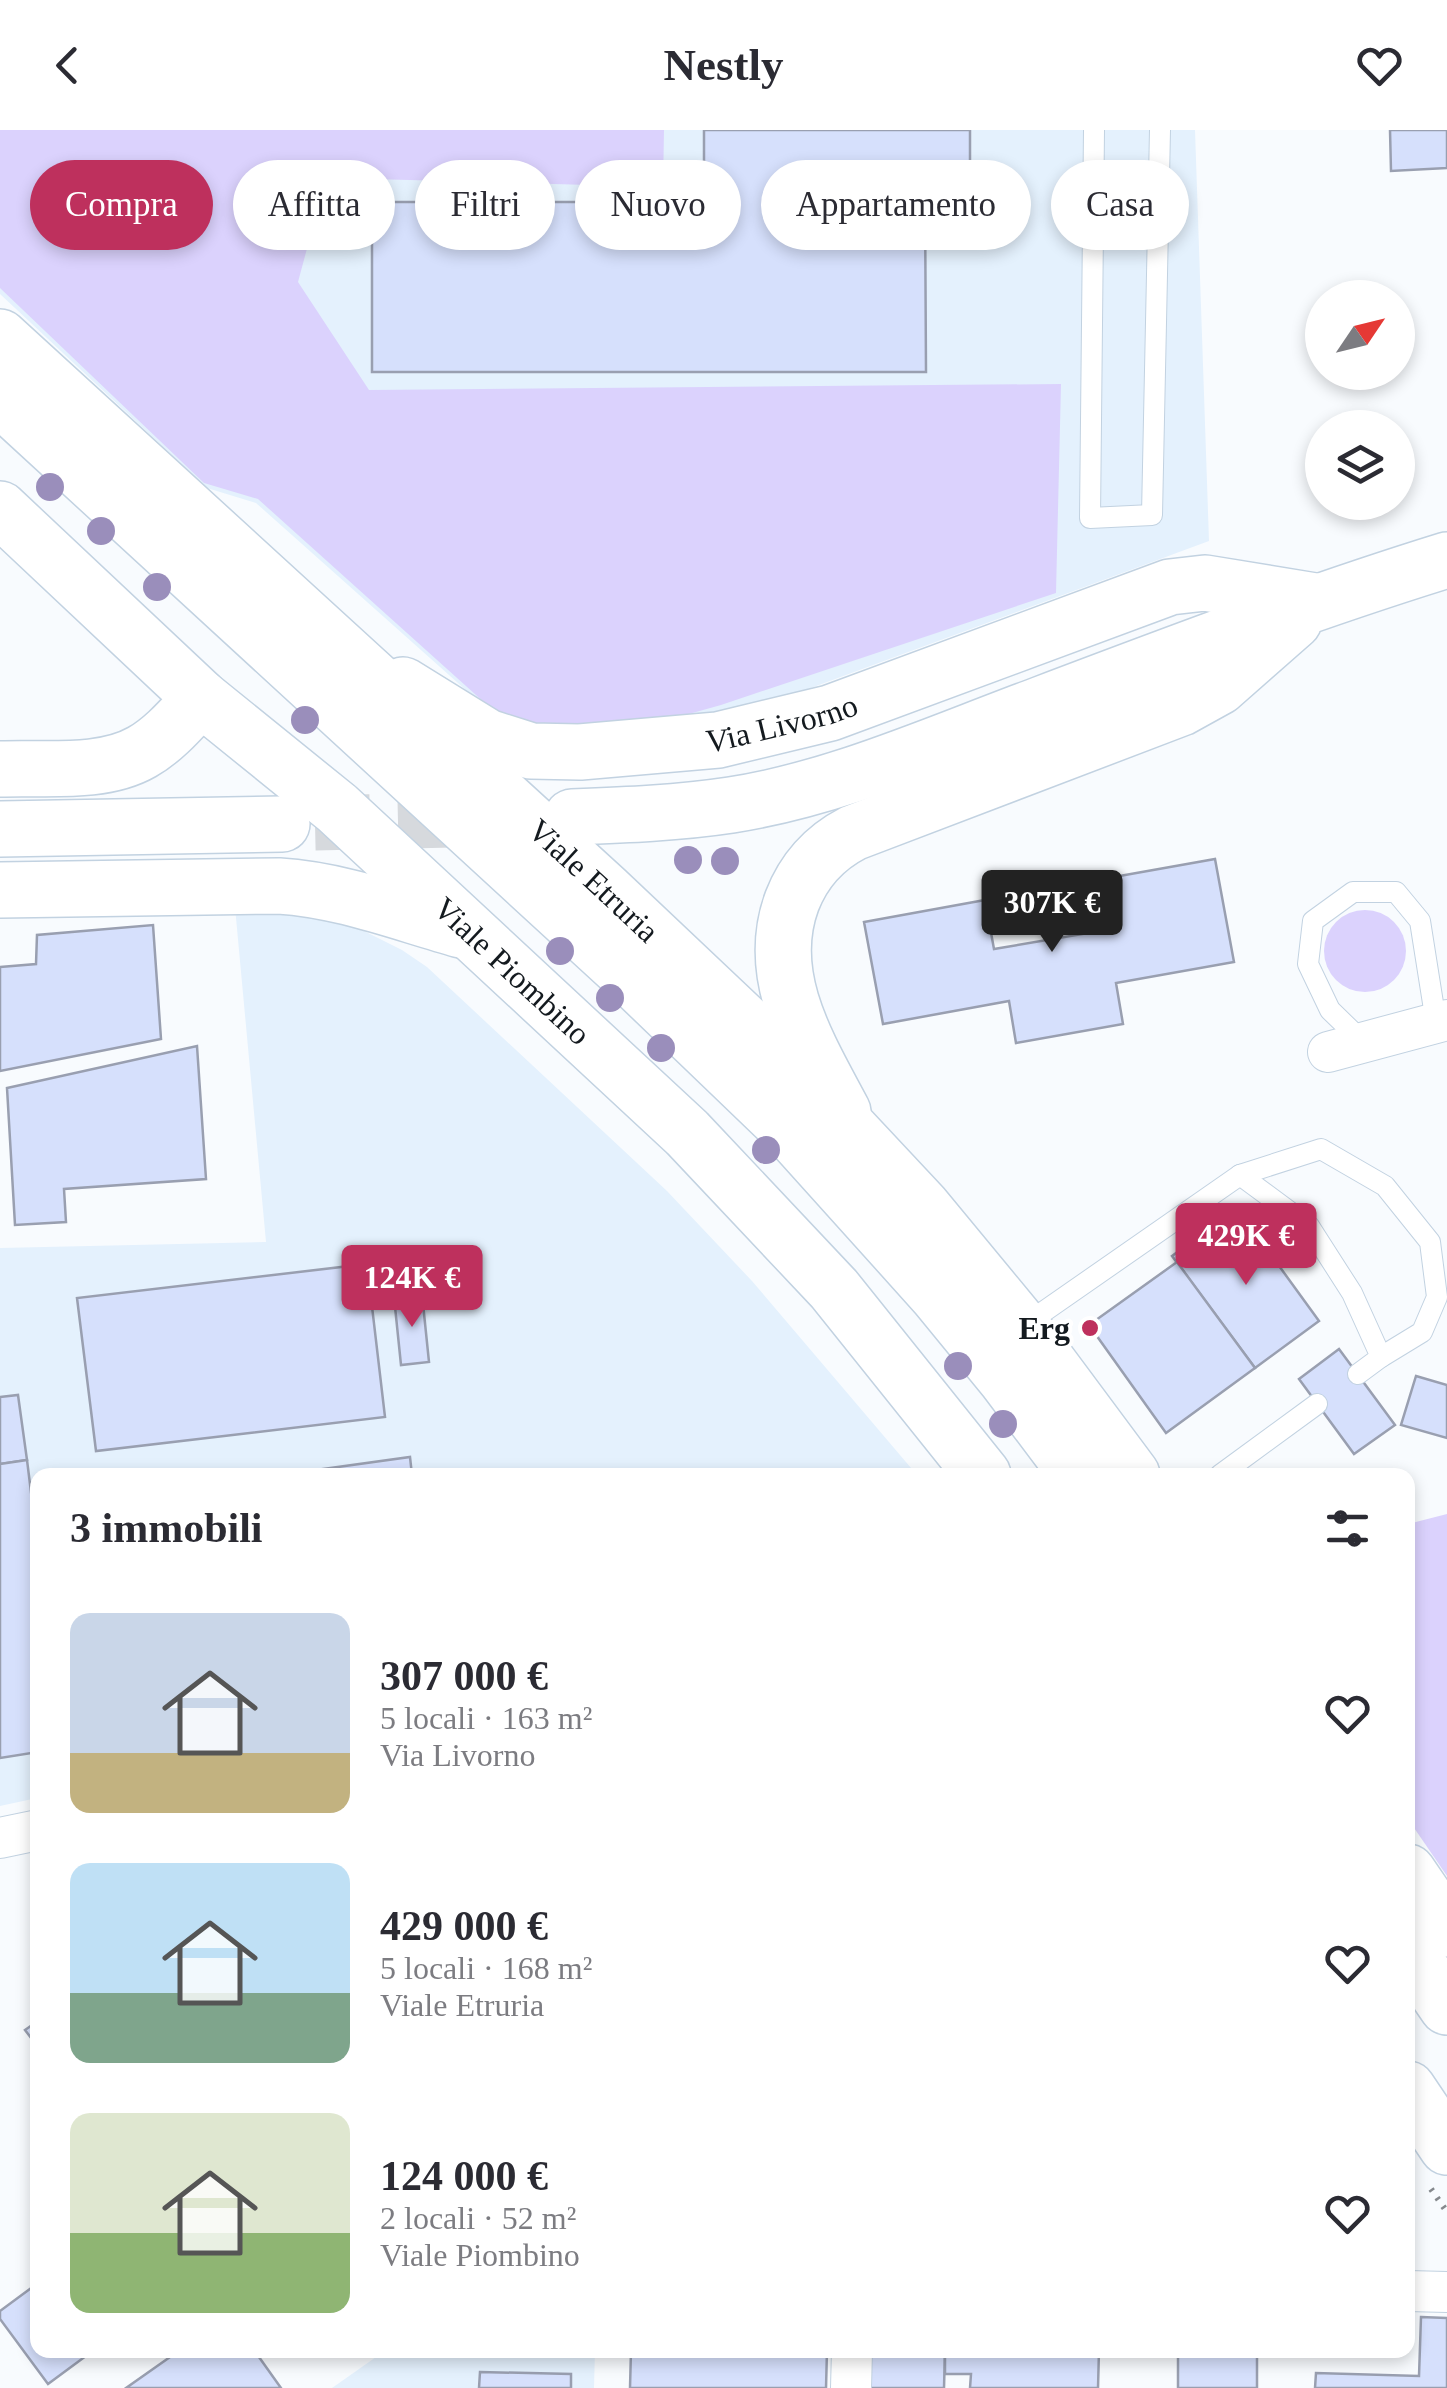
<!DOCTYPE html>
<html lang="it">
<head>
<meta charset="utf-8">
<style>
  body { margin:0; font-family:"Times New Roman",serif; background:#f7f7f7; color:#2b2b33; height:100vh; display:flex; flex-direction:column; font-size:38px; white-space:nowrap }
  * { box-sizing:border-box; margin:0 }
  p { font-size:32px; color:#7c7c81 }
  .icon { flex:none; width:55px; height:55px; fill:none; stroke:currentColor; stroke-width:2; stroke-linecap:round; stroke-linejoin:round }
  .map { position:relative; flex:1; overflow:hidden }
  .drawer { position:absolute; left:30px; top:1338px; width:1385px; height:890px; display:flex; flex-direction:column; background:#fff; border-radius:20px; box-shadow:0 5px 15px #0003 }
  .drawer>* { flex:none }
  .hud { position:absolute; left:30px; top:30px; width:1388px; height:90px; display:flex; gap:20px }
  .needle { width:65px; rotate:55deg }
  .tools { position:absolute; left:1305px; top:150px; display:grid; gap:20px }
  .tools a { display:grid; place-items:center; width:110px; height:110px; border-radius:50%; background:#fff; box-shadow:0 5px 15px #0003; font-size:50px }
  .price { position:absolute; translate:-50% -85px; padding:0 22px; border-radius:10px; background:#be305d; color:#fff; font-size:32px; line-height:65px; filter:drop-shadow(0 2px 5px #0008) }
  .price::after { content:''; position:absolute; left:50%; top:60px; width:30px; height:22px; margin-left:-15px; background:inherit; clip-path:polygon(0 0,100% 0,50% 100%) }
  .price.current { background:#222; color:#fff }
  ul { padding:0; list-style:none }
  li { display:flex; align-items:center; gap:30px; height:250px; padding:0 40px }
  li span { display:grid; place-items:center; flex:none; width:280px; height:200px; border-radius:20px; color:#555 }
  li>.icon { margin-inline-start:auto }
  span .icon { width:120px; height:120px; fill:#fffc; stroke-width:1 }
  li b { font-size:42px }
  h2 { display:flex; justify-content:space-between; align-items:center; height:120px; padding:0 40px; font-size:42px }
  .chip { padding:0 35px; border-radius:45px; background:#fff; box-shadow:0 5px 15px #0003; font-size:35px; line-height:90px }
  .chip.current { background:#be305d; color:#fff }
  header { display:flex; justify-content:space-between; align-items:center; height:130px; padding:0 40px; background:#fff; font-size:45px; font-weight:700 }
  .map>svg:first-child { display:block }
  .built { fill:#e4f1fd }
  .green { fill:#dbd2fd }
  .building { fill:#d6e0fc; stroke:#999fb0; stroke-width:2.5 }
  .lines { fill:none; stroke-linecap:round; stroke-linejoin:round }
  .secondary-tunnel { stroke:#d6d9dd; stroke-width:55; stroke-dasharray:55 28; stroke-linecap:butt }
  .lane-casing { stroke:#c2d2e1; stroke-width:22 }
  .street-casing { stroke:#c2d2e1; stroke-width:42 }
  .secondary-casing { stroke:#c2d2e1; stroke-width:58 }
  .primary-casing { stroke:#c2d2e1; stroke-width:58 }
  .path { stroke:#85898d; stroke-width:6; stroke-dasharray:2.5 8; stroke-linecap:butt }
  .lane { stroke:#fff; stroke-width:20 }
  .street { stroke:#fff; stroke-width:40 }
  .secondary { stroke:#fff; stroke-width:55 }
  .primary { stroke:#fff; stroke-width:55 }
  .tree { fill:#9a8ebb }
  .poi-dot { fill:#be305d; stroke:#fff; stroke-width:4 }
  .labels { text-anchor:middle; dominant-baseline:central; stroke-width:8; stroke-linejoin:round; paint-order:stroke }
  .street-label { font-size:32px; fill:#141a1f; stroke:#fff }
  .poi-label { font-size:32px; font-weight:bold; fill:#141a1f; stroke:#fff; text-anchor:end }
</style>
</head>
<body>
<header><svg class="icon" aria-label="back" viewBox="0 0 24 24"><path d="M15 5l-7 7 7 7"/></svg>Nestly<svg class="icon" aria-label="heart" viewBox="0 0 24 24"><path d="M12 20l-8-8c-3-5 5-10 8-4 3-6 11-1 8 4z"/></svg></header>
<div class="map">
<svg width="1447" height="2258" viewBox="0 0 1447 2258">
  <rect width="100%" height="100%" fill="#f8fbfe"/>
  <g class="built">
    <path d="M0 0H1195L1209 411 727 589 495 586 256 373 207 358 0 164Z"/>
    <path d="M235 777 289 780 358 798 402 820 427 837 667 1061 752 1151 917 1345H38L37 1668 0 1676V1118L266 1112Z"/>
    <path d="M386 2220H595L594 2258H332Z"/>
  </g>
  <g class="green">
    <path d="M0 0H664L663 57 335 48 319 74 298 152 369 260 1061 254 1056 463 721 575 653 594 619 599 506 592 258 369 204 353 0 158Z"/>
    <circle cx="1365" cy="821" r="41"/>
    <path d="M1447 1384V1746L1408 1689V1394Z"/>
  </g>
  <g class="building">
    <path d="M704 0H970V63H925L926 242H372V72H704Z"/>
    <path d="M1390 0H1447V38L1391 41Z"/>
    <path d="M1215 729 1234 832 1116 853 1123 894 1016 913 1009 871 883 894 864 792 985 770 994 819 1106 800 1097 750Z"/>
    <path d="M153 795 161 909 0 941V837L36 834 37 805Z"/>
    <path d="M197 916 206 1049 64 1059 66 1092 15 1095 7 958Z"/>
    <path d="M1237 1078 1319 1191 1255 1238 1172 1126Z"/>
    <path d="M1177 1132 1255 1238 1166 1303 1089 1195Z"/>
    <path d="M367 1134 385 1287 96 1321 77 1168Z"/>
    <path d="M422 1164 429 1232 401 1235 394 1167Z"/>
    <path d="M1339 1219 1395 1295 1354 1324 1299 1249Z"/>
    <path d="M1416 1246 1447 1255V1308L1401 1295Z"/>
    <path d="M18 1265 27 1330 0 1334V1267Z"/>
    <path d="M410 1327 412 1345H280Z"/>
    <path d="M27 1330 38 1418V1622L0 1628V1334Z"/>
    <path d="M38 1891V1917L25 1900Z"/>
    <path d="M38 2153V2220H94L48 2254 0 2189V2181Z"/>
    <path d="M1421 2187 1447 2188V2258H1315L1316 2243 1419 2246Z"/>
    <path d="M180 2220H254L281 2258H126Z"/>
    <path d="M631 2220H827L826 2258H630Z"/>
    <path d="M870 2220H945L944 2258H869Z"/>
    <path d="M945 2220H1099L1098 2258H970L971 2244H945Z"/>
    <rect x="1178" y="2220" width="79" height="38"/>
    <path d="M480 2242 571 2244V2258H479Z"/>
  </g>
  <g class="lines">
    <path class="secondary-tunnel" d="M315 693 494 689"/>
    <g class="lane-casing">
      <g id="lane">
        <path d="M1094 0 1090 388 1152 385 1160 0"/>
        <path d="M1363 912 1330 880 1308 834 1313 791 1353 762H1396L1420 791 1436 892"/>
        <path d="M1240 1045 1321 1019 1385 1056 1430 1112 1437 1167 1422 1202 1381 1227"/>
        <path d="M1023 1196 1240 1045 1309 1096 1352 1163 1381 1227 1358 1244"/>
        <path d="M1220 1345 1317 1274"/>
      </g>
    </g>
    <g class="street-casing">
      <g id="street">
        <path d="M1328 922 1447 890"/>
        <path d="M0 1708 38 1700"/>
        <path d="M1408 2161 1447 2162"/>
        <path d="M851 2258 852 2220"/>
      </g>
    </g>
    <g class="secondary-casing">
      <g id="secondary">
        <path id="s1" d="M0 379 201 568 337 678 687 1003 834 1159 983 1345"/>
        <path id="s2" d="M403 555 487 607 531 621 580 622 718 610 830 583 1170 457 1205 453 1315 471"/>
        <path d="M0 639C45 637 102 645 142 622 165 609 183 587 201 568"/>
        <path d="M572 687C625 685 678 683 731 675 833 659 930 616 1026 580 1166 527 1305 474 1447 430"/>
        <path d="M0 699 282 694"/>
        <path d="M0 760 279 756C342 760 400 783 461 800"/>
        <path d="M843 982C808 916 764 846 792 771 804 740 824 718 853 703L1181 578 1219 557 1294 491"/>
        <path d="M1408 1959 1447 2017"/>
      </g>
    </g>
    <g class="primary-casing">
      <g id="primary">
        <path id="s3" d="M0 207 606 761 790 935 922 1076 1022 1197 1132 1345"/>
        <path d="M0 268 629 846 785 996 937 1165 1005 1248 1078 1345"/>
        <path d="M1408 1742 1447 1799"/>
        <path d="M1408 1820 1447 1877"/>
      </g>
    </g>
    <path class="path" d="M1431 2059 1447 2082"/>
    <use href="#lane" class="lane"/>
    <use href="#street" class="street"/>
    <use href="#secondary" class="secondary"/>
    <use href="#primary" class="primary"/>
  </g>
  <g class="tree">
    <circle cx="50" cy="357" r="14"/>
    <circle cx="101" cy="401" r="14"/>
    <circle cx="157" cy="457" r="14"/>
    <circle cx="305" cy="590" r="14"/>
    <circle cx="688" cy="730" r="14"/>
    <circle cx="725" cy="731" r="14"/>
    <circle cx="560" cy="821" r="14"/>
    <circle cx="610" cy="868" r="14"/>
    <circle cx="661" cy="918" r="14"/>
    <circle cx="766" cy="1020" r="14"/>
    <circle cx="958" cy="1236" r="14"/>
    <circle cx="1003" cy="1294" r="14"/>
  </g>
  <circle class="poi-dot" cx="1090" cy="1198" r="10"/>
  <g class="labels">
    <g class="street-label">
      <text stroke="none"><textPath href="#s2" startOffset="398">Via Livorno</textPath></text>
      <text stroke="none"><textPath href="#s3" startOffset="805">Viale Etruria</textPath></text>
      <text stroke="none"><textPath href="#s1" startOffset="690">Viale Piombino</textPath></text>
    </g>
    <g class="poi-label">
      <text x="1070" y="1198">Erg</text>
    </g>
  </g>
</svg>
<div class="tools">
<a><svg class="needle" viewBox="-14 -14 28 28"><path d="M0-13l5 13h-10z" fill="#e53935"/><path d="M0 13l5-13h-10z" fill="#7c7c81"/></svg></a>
<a><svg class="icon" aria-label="layers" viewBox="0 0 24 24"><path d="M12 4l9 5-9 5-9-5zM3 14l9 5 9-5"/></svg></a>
</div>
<b class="price current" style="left:1052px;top:825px">307K €</b>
<b class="price" style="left:1246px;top:1158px">429K €</b>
<b class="price" style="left:412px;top:1200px">124K €</b>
<div class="hud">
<a class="chip current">Compra</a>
<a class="chip">Affitta</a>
<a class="chip">Filtri</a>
<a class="chip">Nuovo</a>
<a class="chip">Appartamento</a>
<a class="chip">Casa</a>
</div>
<section class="drawer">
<h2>3 immobili<svg class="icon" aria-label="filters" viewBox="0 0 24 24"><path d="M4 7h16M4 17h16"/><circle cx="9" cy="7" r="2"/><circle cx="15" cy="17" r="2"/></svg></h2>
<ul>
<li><span style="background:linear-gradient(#c9d6e8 70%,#c2b280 0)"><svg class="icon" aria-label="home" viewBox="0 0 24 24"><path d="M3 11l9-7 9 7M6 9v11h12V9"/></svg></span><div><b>307 000 €</b><p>5 locali · 163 m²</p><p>Via Livorno</p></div><svg class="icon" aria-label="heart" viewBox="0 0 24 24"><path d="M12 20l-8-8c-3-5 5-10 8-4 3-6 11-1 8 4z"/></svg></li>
<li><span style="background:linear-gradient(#bfe0f5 65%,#7fa58c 0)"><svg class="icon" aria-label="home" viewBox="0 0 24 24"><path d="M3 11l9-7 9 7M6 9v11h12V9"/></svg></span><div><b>429 000 €</b><p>5 locali · 168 m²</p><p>Viale Etruria</p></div><svg class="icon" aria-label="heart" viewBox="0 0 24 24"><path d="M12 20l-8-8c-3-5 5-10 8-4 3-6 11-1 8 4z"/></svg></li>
<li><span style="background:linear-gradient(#dfe7d0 60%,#8fb573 0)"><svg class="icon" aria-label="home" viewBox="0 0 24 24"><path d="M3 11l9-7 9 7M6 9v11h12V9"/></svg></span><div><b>124 000 €</b><p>2 locali · 52 m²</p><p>Viale Piombino</p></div><svg class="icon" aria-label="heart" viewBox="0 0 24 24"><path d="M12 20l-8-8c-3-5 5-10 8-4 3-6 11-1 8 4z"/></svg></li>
</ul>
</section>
</div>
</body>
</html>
